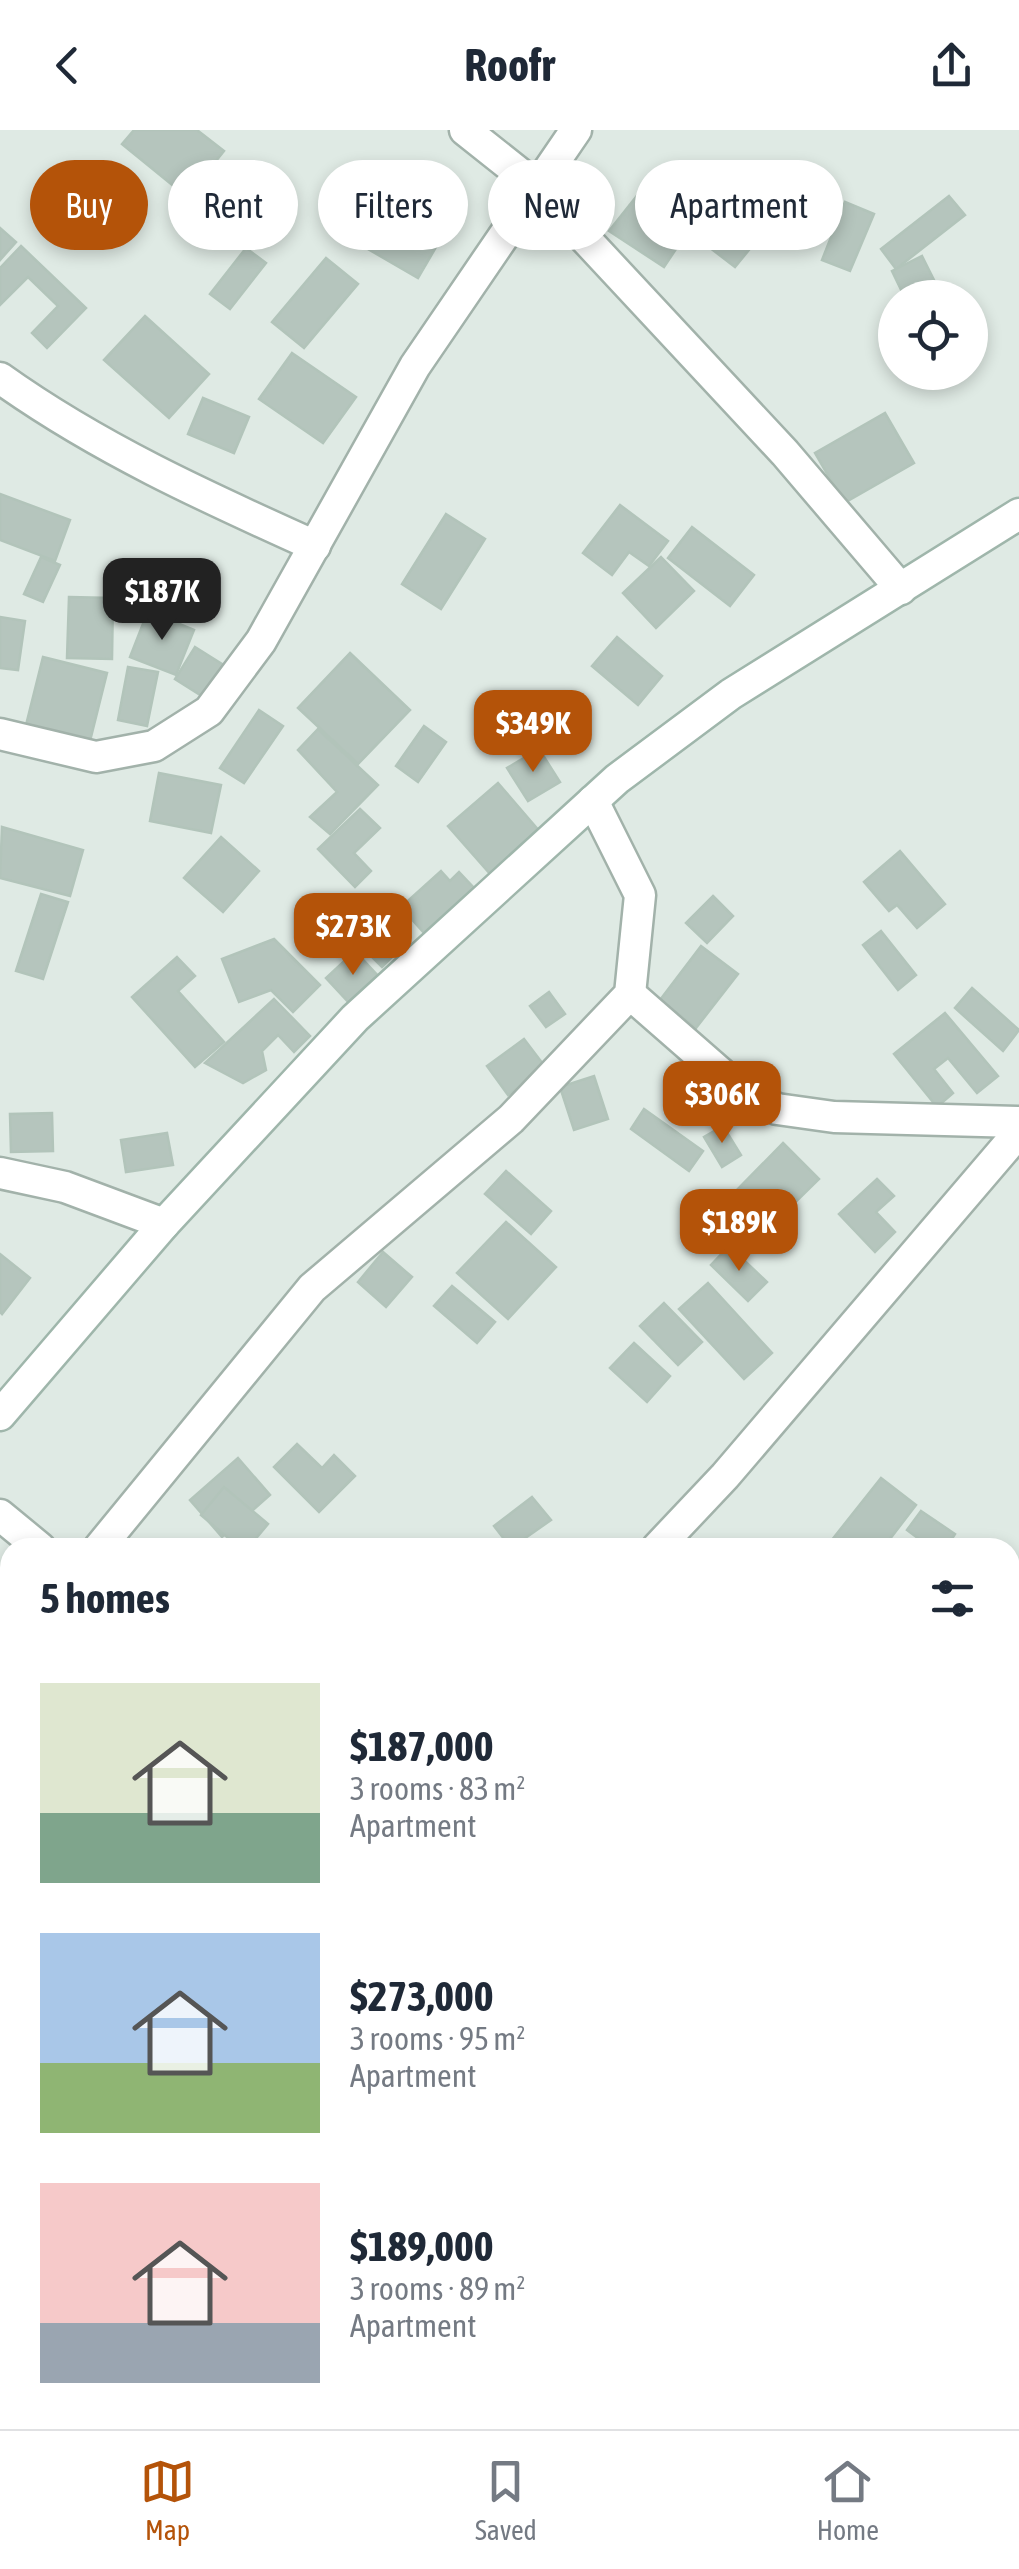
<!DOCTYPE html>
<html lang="en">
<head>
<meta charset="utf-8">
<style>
  body { margin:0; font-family:"Asap Condensed",sans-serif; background:#f6f6f7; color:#1f2937; height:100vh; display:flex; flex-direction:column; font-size:38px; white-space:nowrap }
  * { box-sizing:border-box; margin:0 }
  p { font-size:32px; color:#747a83 }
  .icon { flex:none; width:55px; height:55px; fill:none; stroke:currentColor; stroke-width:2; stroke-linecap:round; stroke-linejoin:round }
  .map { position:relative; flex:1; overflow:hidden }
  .panel { position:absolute; left:0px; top:1408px; width:1020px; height:892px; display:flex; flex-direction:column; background:#fff; border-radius:30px 30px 0 0; box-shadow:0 5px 15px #0003 }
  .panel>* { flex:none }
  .top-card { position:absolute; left:30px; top:30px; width:960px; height:90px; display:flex; gap:20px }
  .fabs { position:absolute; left:878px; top:150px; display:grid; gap:20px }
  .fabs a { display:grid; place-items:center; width:110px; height:110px; border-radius:50%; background:#fff; box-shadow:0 5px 15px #0003; font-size:50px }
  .price { position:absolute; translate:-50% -85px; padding:0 22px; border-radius:20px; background:#b45309; color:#fff; font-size:32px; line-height:65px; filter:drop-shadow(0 2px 5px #0008) }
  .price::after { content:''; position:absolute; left:50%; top:60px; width:30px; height:22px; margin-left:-15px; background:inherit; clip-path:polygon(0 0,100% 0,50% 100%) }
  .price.selected { background:#222; color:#fff }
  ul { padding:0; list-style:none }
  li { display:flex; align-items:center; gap:30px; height:250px; padding:0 40px }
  li span { display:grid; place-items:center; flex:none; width:280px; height:200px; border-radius:0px; color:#555 }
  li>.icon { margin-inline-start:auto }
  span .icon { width:120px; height:120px; fill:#fffc; stroke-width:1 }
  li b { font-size:42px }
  h2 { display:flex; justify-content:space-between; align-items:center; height:120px; padding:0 40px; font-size:42px }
  .tag { padding:0 35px; border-radius:45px; background:#fff; box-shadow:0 5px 15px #0003; font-size:35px; line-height:90px }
  .tag.selected { background:#b45309; color:#fff }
  header { display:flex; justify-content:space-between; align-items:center; height:130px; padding:0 40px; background:#fff; font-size:45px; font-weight:700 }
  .tabs { display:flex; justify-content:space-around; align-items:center; height:140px; border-top:2px solid #e0e1e3; background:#fff; font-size:28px; color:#747a83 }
  .tabs a { display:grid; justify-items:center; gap:5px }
  .tabs .selected { color:#b45309 }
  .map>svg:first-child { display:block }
  .building { fill:#b5c5bd; stroke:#b2c4ba; stroke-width:2.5 }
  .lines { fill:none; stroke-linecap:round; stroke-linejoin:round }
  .minor-casing { stroke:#a2b2aa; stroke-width:35 }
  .secondary-casing { stroke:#9fb6ab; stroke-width:35 }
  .minor { stroke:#fff; stroke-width:30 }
  .secondary { stroke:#fff; stroke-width:30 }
</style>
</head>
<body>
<header><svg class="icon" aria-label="back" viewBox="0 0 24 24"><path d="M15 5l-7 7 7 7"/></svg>Roofr<svg class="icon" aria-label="share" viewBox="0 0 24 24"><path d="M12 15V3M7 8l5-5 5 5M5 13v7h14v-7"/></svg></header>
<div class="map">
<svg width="1019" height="2299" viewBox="0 0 1019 2299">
  <rect width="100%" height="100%" fill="#dfeae4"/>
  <g class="building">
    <path d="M134 0H197L224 21 187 67 122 14Z"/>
    <path d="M659 38 762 104 735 137 688 101 664 137 609 101Z"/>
    <path d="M949 66 965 85 896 139 881 119Z"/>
    <path d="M365 67 439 112 418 148 342 104Z"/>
    <path d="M845 72 874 84 850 141 822 130Z"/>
    <path d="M0 98 16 112 0 130Z"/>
    <path d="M21 116 86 178 47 218 32 203 58 176 28 147 0 175V138Z"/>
    <path d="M246 118 266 133 230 179 210 164Z"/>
    <path d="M922 126 943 168H905L892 141Z"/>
    <path d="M326 128 358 154 304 218 272 192Z"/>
    <path d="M145 186 209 244 169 288 104 230Z"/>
    <path d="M292 223 356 267 323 313 259 269Z"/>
    <path d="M203 268 249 287 234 323 188 304Z"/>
    <path d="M885 283 914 333 844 373 815 323Z"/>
    <path d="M0 364 70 390 55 431 0 410Z"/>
    <path d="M620 375 668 411 649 436 629 422 612 445 583 423Z"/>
    <path d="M446 384 485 409 441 479 402 454Z"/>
    <path d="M692 397 754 445 730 476 668 428Z"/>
    <path d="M41 427 60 435 43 472 24 464Z"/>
    <path d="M661 427 694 461 656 498 623 463Z"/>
    <path d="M69 467 113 468 112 529 67 528Z"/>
    <path d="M148 481 194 500 176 545 130 527Z"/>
    <path d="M0 487 25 491 18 540 0 538Z"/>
    <path d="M617 507 662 546 638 575 592 536Z"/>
    <path d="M195 517 225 536 205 568 175 549Z"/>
    <path d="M350 523 410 580 358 634 298 578Z"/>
    <path d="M43 527 107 543 89 615 25 599Z"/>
    <path d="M128 537 158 542 147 596 118 590Z"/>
    <path d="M259 580 283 596 244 653 220 638Z"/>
    <path d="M424 596 446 612 418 652 396 636Z"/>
    <path d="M318 599 378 655 330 704 310 687 337 662 298 620Z"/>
    <path d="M539 619 560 652 528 671 507 638Z"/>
    <path d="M159 643 221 655 211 703 150 691Z"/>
    <path d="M498 653 540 702 491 745 448 696Z"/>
    <path d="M360 679 380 698 354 723 371 741 355 757 318 719Z"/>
    <path d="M2 697 83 720 70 766 0 748Z"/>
    <path d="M221 707 259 741 223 782 184 748Z"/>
    <path d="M900 721 945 774 917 798 897 775 889 781 864 752Z"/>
    <path d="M441 741 450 751 459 742 474 758 424 803 401 777Z"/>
    <path d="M41 764 68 772 43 849 16 841Z"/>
    <path d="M713 766 733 786 707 813 686 793Z"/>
    <path d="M387 788 409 810 382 837 360 815Z"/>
    <path d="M881 801 916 845 898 860 863 815Z"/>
    <path d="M274 809 320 855 293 882 271 860 239 872 222 829Z"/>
    <path d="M701 816 738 844 696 898 660 870Z"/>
    <path d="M355 821 380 848 351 875 326 848Z"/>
    <path d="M177 827 195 846 178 861 224 912 195 937 132 867Z"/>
    <path d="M972 858 1019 900 1003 921 955 878Z"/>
    <path d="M549 862 565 884 546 897 530 876Z"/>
    <path d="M274 869 310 906 294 922 278 905 262 921 266 940 243 953 205 933Z"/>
    <path d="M945 883 998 946 977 963 948 928 934 939 953 963 937 977 894 924Z"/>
    <path d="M524 909 546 938 508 965 487 936Z"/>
    <path d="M594 946 608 989 574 1000 560 957Z"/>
    <path d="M644 979 703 1021 689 1041 631 999Z"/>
    <path d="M52 983 53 1021 11 1022 10 984Z"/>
    <path d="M723 996 741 1025 722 1037 704 1007Z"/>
    <path d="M167 1003 173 1035 126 1042 121 1010Z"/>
    <path d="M783 1013 819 1049 768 1099 733 1064Z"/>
    <path d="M506 1041 551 1081 531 1104 485 1064Z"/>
    <path d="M877 1049 894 1066 876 1082 895 1102 875 1122 839 1084Z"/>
    <path d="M506 1092 556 1137 508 1189 457 1143Z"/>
    <path d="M729 1116 767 1152 748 1171 711 1135Z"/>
    <path d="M383 1122 412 1147 386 1177 358 1152Z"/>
    <path d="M0 1124 30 1148 2 1184 0 1182Z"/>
    <path d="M708 1153 772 1223 744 1249 679 1179Z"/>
    <path d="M452 1156 495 1192 477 1213 434 1176Z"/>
    <path d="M664 1173 702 1212 678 1235 640 1196Z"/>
    <path d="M634 1213 670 1246 647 1272 610 1238Z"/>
    <path d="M297 1314 322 1338 334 1325 355 1346 319 1382 274 1337Z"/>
    <path d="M238 1328 270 1365 222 1407 190 1370Z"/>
    <path d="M881 1348 916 1375 883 1418H839L831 1411Z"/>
    <path d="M224 1357 268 1394 248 1418H240L201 1385Z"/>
    <path d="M532 1367 551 1390 511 1418 494 1396Z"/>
    <path d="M921 1381 955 1404 946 1418H931L907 1400Z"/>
    <path d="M0 1513 10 1518V1576L0 1571Z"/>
    <path d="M0 1632 10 1638V1653L4 1664 0 1662Z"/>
    <path d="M1010 1763 1019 1769V1854L1010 1848Z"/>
    <rect x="0" y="1825" width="10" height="37"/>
    <path d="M1010 1922 1019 1929V1965L1010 1959Z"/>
    <path d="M1010 2083 1019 2091V2127L1010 2120Z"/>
    <path d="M286 2290H323L329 2292 326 2299H296L285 2294Z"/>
    <path d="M671 2290H736L746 2299H674L668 2293Z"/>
    <path d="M917 2290H966L957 2299H910Z"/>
  </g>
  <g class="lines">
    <g class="minor-casing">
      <g id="minor">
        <path d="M465 0 538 58 785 323 901 459"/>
        <path d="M0 248C98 318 206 367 315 416"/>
        <path d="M0 604 96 627 154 616 209 581 261 511 415 236 576 0"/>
        <path d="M630 864 741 961 777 979 834 987 1019 992"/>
        <path d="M0 1043 65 1057 164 1094"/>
        <path d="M0 1385 40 1418"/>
        <path d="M99 1418 312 1158 511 989 630 864 640 765 593 671"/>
        <path d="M657 1418 725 1346 1019 1002"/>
        <path d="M1010 1639 1019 1626"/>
        <path d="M1010 2278 1019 2266"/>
        <path d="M847 2290 854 2299"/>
        <path d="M349 2299 354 2290"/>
      </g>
    </g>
    <g class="secondary-casing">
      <path id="secondary" d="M0 1285 164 1094 355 888 617 649 731 564 1019 384"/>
    </g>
    <use href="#minor" class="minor"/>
    <use href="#secondary" class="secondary"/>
  </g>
</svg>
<div class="fabs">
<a><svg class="icon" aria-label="locate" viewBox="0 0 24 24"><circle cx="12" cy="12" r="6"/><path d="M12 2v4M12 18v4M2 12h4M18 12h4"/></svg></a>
</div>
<b class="price selected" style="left:162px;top:513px">$187K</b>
<b class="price" style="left:533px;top:645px">$349K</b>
<b class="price" style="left:353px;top:848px">$273K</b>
<b class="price" style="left:722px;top:1016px">$306K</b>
<b class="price" style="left:739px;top:1144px">$189K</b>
<div class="top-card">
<a class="tag selected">Buy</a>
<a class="tag">Rent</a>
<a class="tag">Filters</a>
<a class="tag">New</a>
<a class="tag">Apartment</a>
</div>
<section class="panel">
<h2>5 homes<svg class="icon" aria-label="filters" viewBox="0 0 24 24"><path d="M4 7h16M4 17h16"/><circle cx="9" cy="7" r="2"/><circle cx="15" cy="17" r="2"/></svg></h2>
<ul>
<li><span style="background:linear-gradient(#dfe7d0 65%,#7fa58c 0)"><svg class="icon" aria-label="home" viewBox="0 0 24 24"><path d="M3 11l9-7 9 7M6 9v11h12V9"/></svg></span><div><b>$187,000</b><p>3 rooms · 83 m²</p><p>Apartment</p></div></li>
<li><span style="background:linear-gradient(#a9c7e8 65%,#8fb573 0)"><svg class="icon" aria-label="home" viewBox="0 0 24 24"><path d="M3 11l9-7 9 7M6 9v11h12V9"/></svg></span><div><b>$273,000</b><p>3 rooms · 95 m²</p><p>Apartment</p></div></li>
<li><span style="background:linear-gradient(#f6c9c9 70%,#9aa5b1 0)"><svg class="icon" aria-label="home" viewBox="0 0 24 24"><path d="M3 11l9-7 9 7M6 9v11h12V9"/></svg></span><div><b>$189,000</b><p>3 rooms · 89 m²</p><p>Apartment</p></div></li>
</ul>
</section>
</div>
<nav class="tabs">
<a class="selected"><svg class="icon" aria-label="map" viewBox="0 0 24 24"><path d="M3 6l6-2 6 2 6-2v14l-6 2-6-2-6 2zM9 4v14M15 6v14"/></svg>Map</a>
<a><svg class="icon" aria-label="saved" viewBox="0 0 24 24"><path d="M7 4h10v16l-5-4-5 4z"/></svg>Saved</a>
<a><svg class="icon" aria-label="home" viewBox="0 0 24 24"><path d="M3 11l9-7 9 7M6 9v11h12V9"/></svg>Home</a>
</nav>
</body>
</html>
